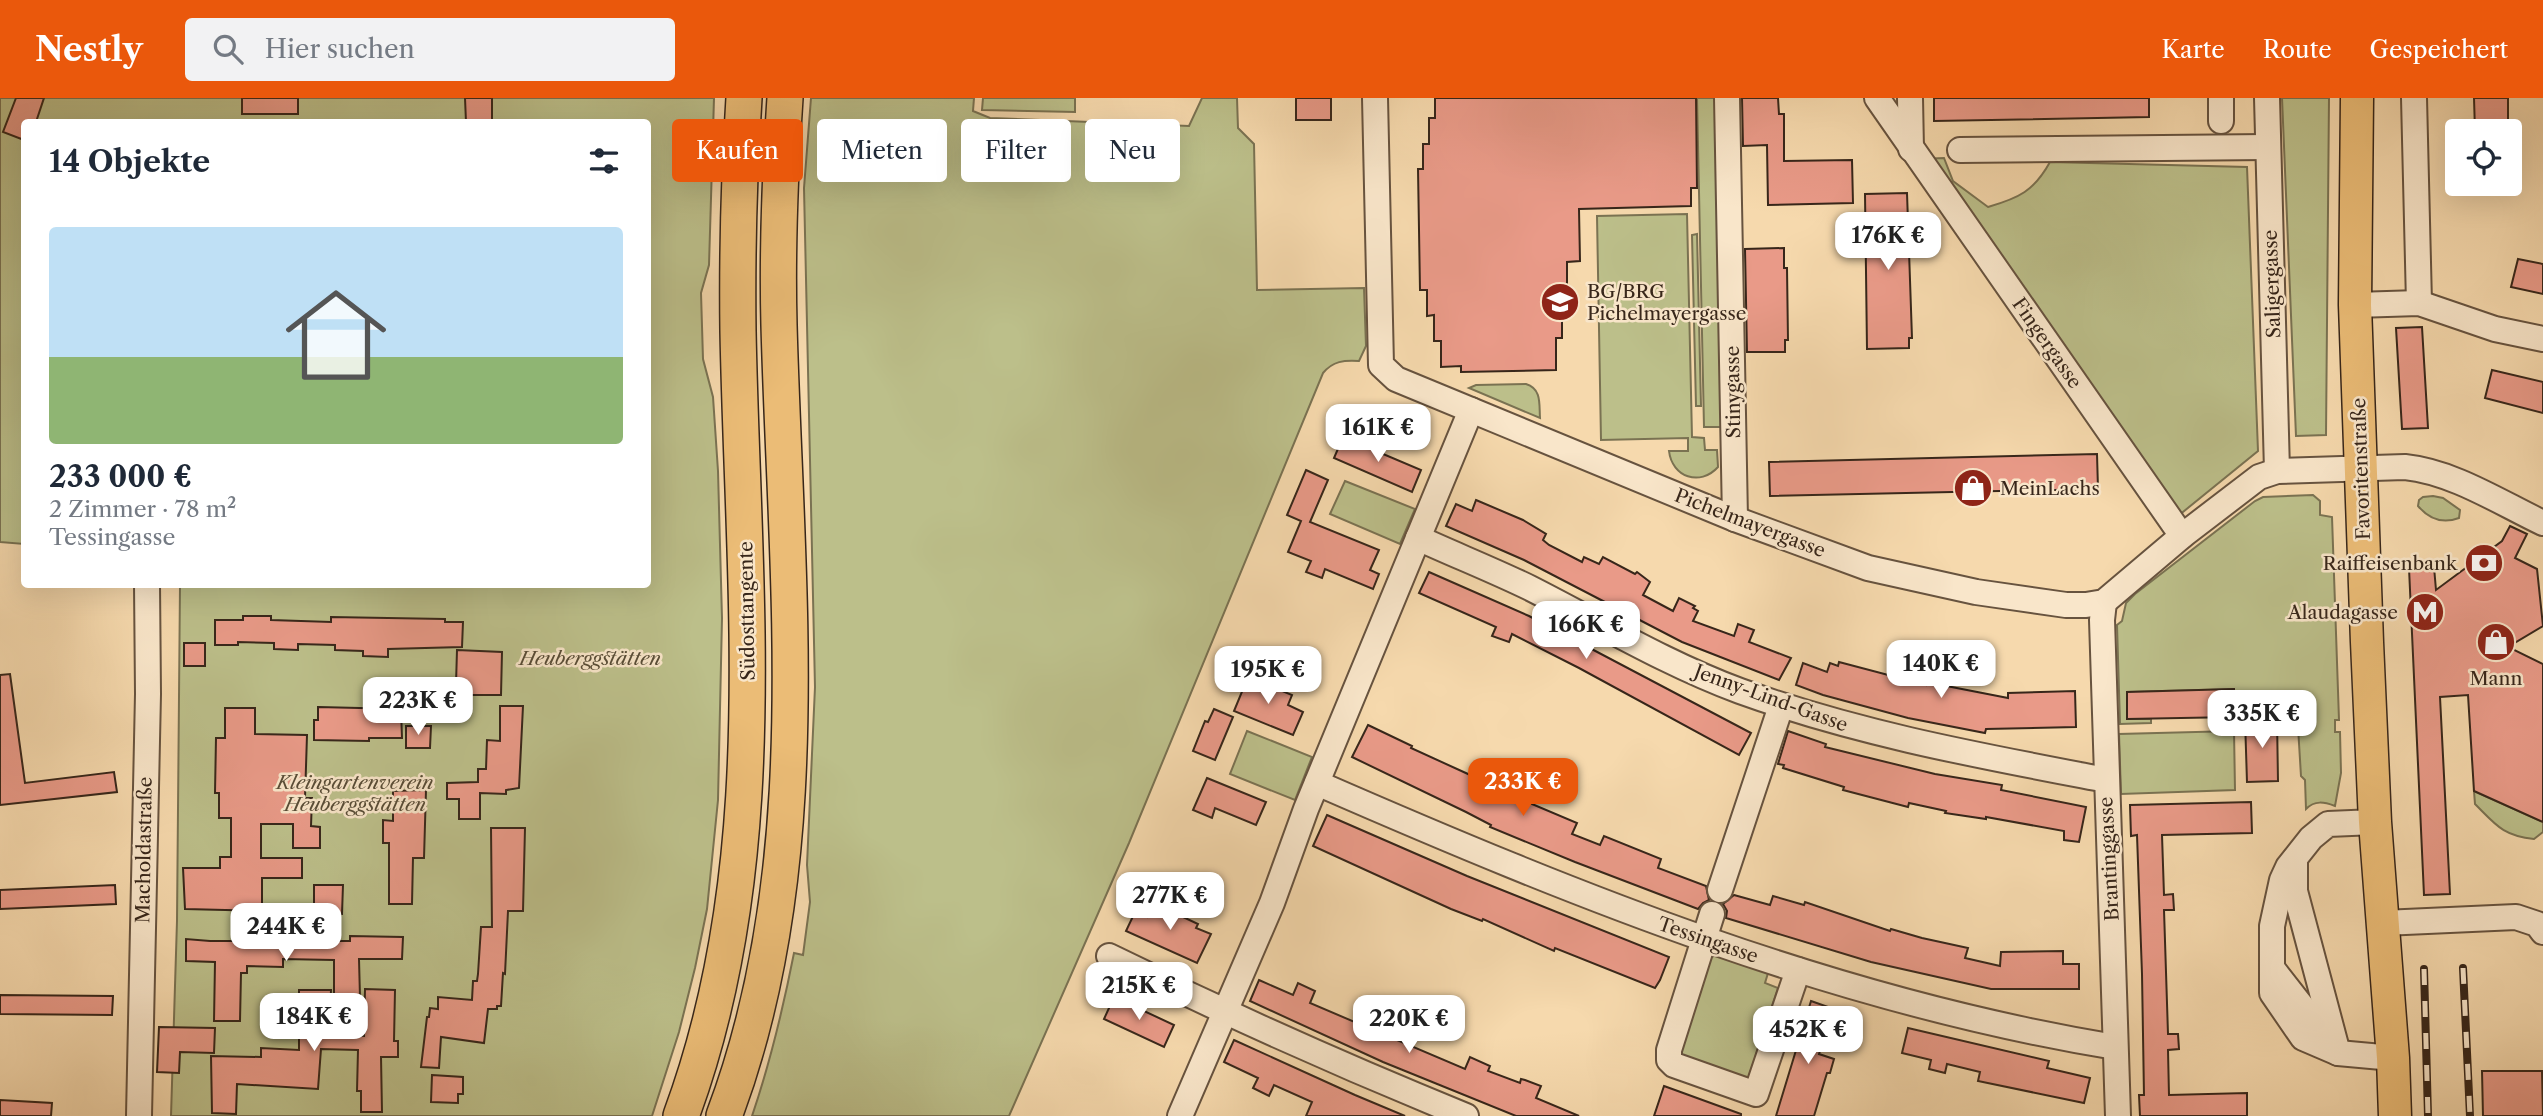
<!DOCTYPE html>
<html lang="de">
<head>
<meta charset="utf-8">
<style>
  body { margin:0; font-family:"Libre Caslon Text",serif; background:#f2f2f3; color:#1f2937; height:100vh; display:flex; flex-direction:column; font-size:26px; white-space:nowrap }
  * { box-sizing:border-box; margin:0 }
  p { font-size:23px; color:#747a83 }
  .icon { flex:none; width:38px; height:38px; fill:none; stroke:currentColor; stroke-width:2; stroke-linecap:round; stroke-linejoin:round }
  .map { position:relative; flex:1; overflow:hidden }
  .details { position:absolute; left:21px; top:21px; width:630px; height:469px; display:flex; flex-direction:column; background:#fff; border-radius:7px; box-shadow:0 7px 28px #0002 }
  .details>* { flex:none }
  .hud { position:absolute; left:672px; top:21px; width:665px; height:63px; display:flex; gap:14px }
  .controls { position:absolute; left:2445px; top:21px; display:grid; gap:14px }
  .controls a { display:grid; place-items:center; width:77px; height:77px; border-radius:7px; background:#fff; box-shadow:0 7px 28px #0002; font-size:35px }
  .price { position:absolute; translate:-50% -60px; padding:0 16px; border-radius:14px; background:#fff; color:#222; font-size:23px; line-height:46px; filter:drop-shadow(0 2px 4px #0008) }
  .price::after { content:''; position:absolute; left:50%; top:42px; width:21px; height:16px; margin-left:-10px; background:inherit; clip-path:polygon(0 0,100% 0,50% 100%) }
  .price.selected { background:#ea580c; color:#fff }
  ul { padding:0; list-style:none }
  li { display:grid; align-content:center; gap:14px; height:371px; padding:0 28px }
  li+li { border-top:2px solid #e0e1e3 }
  li span { display:grid; place-items:center; height:217px; border-radius:7px; color:#555 }
  li>.icon { margin-inline-start:auto }
  span .icon { width:126px; height:126px; fill:#fffc; stroke-width:1 }
  li b { font-size:30px }
  h2 { display:flex; justify-content:space-between; align-items:center; height:84px; padding:0 28px; font-size:30px }
  .chip { padding:0 24px; border-radius:7px; background:#fff; box-shadow:0 7px 28px #0002; font-size:24px; line-height:63px }
  .chip.selected { background:#ea580c; color:#fff }
  header { display:flex; align-items:center; gap:42px; box-sizing:border-box; height:98px; padding:0 35px; background:#ea580c; color:#fff }
  header strong { font-size:33px }
  nav { display:flex; gap:38px; margin-inline-start:auto; font-size:24px }
  .search { width:490px; height:63px; background:#f2f2f3; display:flex; align-items:center; gap:18px; box-sizing:border-box; padding:0 24px; border-radius:7px; color:#747a83; font-size:26px }
  .map>svg:first-child { display:block }
  .green { fill:#bcbf8a; stroke:#7a7252; stroke-width:2 }
  .building { fill:#e99a88; stroke:#37261a; stroke-width:2 }
  .lines { fill:none; stroke-linecap:round; stroke-linejoin:round }
  .minor-casing { stroke:#67533f; stroke-width:28 }
  .major-casing { stroke:#37261a; stroke-width:35 }
  .highway-casing { stroke:#37261a; stroke-width:38 }
  .minor { stroke:#f9e6ca; stroke-width:24 }
  .major { stroke:#ebbc76; stroke-width:32 }
  .highway { stroke:#ebbc76; stroke-width:35 }
  .rail-casing { stroke:#37261a; stroke-width:8 }
  .rail { stroke:#f9e6ca; stroke-width:5; stroke-dasharray:16; stroke-linecap:butt }
  .labels { text-anchor:middle; dominant-baseline:central; stroke-width:5; stroke-linejoin:round; paint-order:stroke }
  .street-label { font-size:19px; fill:#37261a; stroke:#f9e6ca }
  .poi-label { font-size:19px; fill:#37261a; stroke:#f9e6ca; text-anchor:start }
  .park-label { font-size:19px; font-style:italic; fill:#584c36; stroke:#f9e6ca }
</style>
</head>
<body>
<header>
<strong>Nestly</strong>
<div class="search"><svg class="icon" aria-label="search" viewBox="0 0 24 24"><circle cx="10" cy="10" r="6"/><path d="M15 15l6 6"/></svg>Hier suchen</div>
<nav><a>Karte</a><a>Route</a><a>Gespeichert</a></nav>
</header>
<div class="map">
<svg width="2543" height="1018" viewBox="0 0 2543 1018">
  <rect width="100%" height="100%" fill="#f6d9ad"/>
  <filter id="stains"><feTurbulence type="fractalNoise" baseFrequency=".00286" numOctaves="4"/><feColorMatrix values="0 0 0 0 .2 0 0 0 0 .09 0 0 0 0 .02 0 0 0 .5 -.17"/></filter>
  <radialGradient id="worn" r=".72"><stop offset=".6" stop-color="#630" stop-opacity="0"/><stop offset="1" stop-color="#630" stop-opacity=".3"/></radialGradient>
  <g class="green">
    <path d="M0 0H714L709 167 701 195 703 261 713 299 718 373 722 520 718 702 707 811 695 870 679 934 652 1018H171L177 823 180 487 648 486V24H24V446L0 444Z"/>
    <path d="M811 0H974L973 13 990 20 1189 28 1202 0H1237L1238 30 1254 46 1257 192 1364 190 1366 248 1359 263C1344 262 1333 263 1323 275L1129 745 1009 1018H752C770 965 783 911 794 855L803 857 810 804 807 767 815 589 804 90Z"/>
    <path d="M983 0H1075V14L982 12Z"/>
    <path d="M1697 0H1715L1723 329H1704Z"/>
    <path d="M2282 0H2329L2326 337 2296 338Z"/>
    <path d="M1944 60 1953 83 1988 109C2019 100 2034 93 2050 64L2247 69 2258 353 2178 418 1921 61Z"/>
    <path d="M1687 116 1692 339 1704 340 1705 352H1717L1718 369C1700 389 1672 379 1669 353H1688V340L1601 342 1597 118Z"/>
    <path d="M1697 136 1701 308H1696L1692 137Z"/>
    <path d="M1526 286C1542 291 1539 306 1540 320L1469 290 1476 287Z"/>
    <path d="M1345 383 1415 411 1400 446 1330 416Z"/>
    <path d="M2313 397 2320 403V417L2332 419 2339 622H2335V634H2340L2341 675 2335 708C2324 704 2315 702 2306 711L2305 682 2301 678 2296 596 2234 597V591L2127 594V621H2151V625L2120 626 2117 527 2122 523 2126 505 2135 496 2255 403 2263 399Z"/>
    <path d="M2433 398 2443 400 2460 412 2459 420C2443 426 2429 421 2418 408L2419 402 2423 399Z"/>
    <path d="M1247 633 1312 659 1295 702 1230 676Z"/>
    <path d="M2234 633 2235 692 2121 696 2119 636Z"/>
    <path d="M2474 693 2543 724V734L2534 741C2503 738 2496 727 2475 706Z"/>
    <path d="M1718 857 1768 875 1765 885 1778 890 1748 981 1683 964 1676 950 1707 860Z"/>
  </g>
  <g class="building">
    <path d="M16 0H44L36 24H24V42L3 34Z"/>
    <rect x="242" y="0" width="56" height="16"/>
    <path d="M465 0H492V24H466Z"/>
    <rect x="1296" y="0" width="35" height="22"/>
    <path d="M1435 0H1696L1697 90H1691V108L1579 111 1580 163 1567 164V215H1562V240H1556V272L1461 274V268L1441 269V243H1434V217L1427 218V192H1420L1418 71H1423V46H1429V20H1435Z"/>
    <path d="M1742 0H1778L1779 16H1784V63L1852 62 1853 105 1768 107 1767 47 1743 48Z"/>
    <path d="M1934 0H2149V19L1934 23Z"/>
    <path d="M2474 0H2508V33H2475Z"/>
    <path d="M1907 95 1912 240H1909V250L1867 251 1865 96Z"/>
    <path d="M1784 150V170H1787L1788 242H1785V254H1747L1745 151Z"/>
    <path d="M2518 161 2543 166V196L2511 189Z"/>
    <path d="M2422 229 2428 330 2402 331 2396 230Z"/>
    <path d="M2492 272 2543 284V315L2485 300Z"/>
    <path d="M1343 339 1421 372 1412 394 1334 360Z"/>
    <path d="M2097 356 2098 391 1770 398 1769 364Z"/>
    <path d="M1306 372 1328 382 1310 424 1379 452 1370 472 1379 476 1373 491 1325 471 1322 480 1306 474 1311 463 1288 454 1301 423 1287 417Z"/>
    <path d="M1476 402 1523 422 1546 436 1543 442 1549 447 1582 464 1584 459 1599 466 1603 459 1635 476 1637 474 1650 484 1643 497 1673 513 1679 500 1695 508 1693 510 1698 513 1693 523 1734 538 1738 526 1754 532 1749 544 1791 560 1779 582 1682 544 1524 462 1446 428 1456 406 1472 413Z"/>
    <path d="M2510 428 2527 436 2515 460 2537 471 2543 528 2508 549 2543 566V724L2474 693 2468 597 2440 599 2450 796 2424 797 2409 470 2434 469 2436 492 2502 443Z"/>
    <path d="M1429 474 1529 518 1751 635 1739 657 1579 570 1512 536 1509 544 1492 538 1496 529 1419 495Z"/>
    <path d="M243 518H271V522L331 524V519L445 521V524H463L462 549 388 551V559L363 558V553L335 552V547L298 546V552L274 551V545L238 544V547H215V522H243Z"/>
    <rect x="184" y="545" width="21" height="23"/>
    <path d="M457 552 502 554 501 597H463V586H456Z"/>
    <path d="M1839 564 1926 587V584L2008 600V595L2075 593 2076 629 1986 631 1985 635 1908 620 1823 597 1796 587 1803 565 1827 574 1830 565 1838 568Z"/>
    <path d="M10 576 25 685 114 674 117 694 0 707V577Z"/>
    <path d="M1248 579 1292 597 1288 607 1303 614 1293 637 1234 613Z"/>
    <path d="M2234 591 2235 619 2127 621V594Z"/>
    <path d="M500 608H523L519 690 506 692V696L480 695V721H459V701H447V685L478 684V671H486L487 642 500 643Z"/>
    <path d="M318 609 401 611 402 640H369V643L314 642V622H318Z"/>
    <path d="M225 610H255V636L307 637 305 700H312L311 728 320 729V750H293V726H261V760H302V780H262V813L185 811 183 770H220V759H231V720H219V695H215L216 640H225Z"/>
    <path d="M1214 611 1233 619 1215 662 1193 653 1205 623 1208 624Z"/>
    <path d="M2245 621H2277L2278 683 2247 684Z"/>
    <path d="M1368 627 1412 648 1411 650 1468 676 1481 683 1480 684 1577 725 1572 736 1600 747 1604 738 1661 761 1658 770 1706 788 1709 802 1703 805 1698 811 1575 764 1490 729 1491 727 1466 714 1352 659Z"/>
    <path d="M406 628H431L430 650H406Z"/>
    <path d="M1788 633 1826 646 1825 649 1935 676 2002 687 2001 692 2086 709 2079 744 2064 742V733L1986 719V721L1945 715 1946 713 1909 705 1908 709 1843 692 1844 689 1783 670 1784 667 1778 666Z"/>
    <path d="M1207 680 1266 704 1256 727 1215 710 1212 720 1193 712Z"/>
    <path d="M426 692 424 760H413L412 806H389V745H383V722L393 723V693Z"/>
    <path d="M2251 704 2252 735 2162 737 2164 797 2173 796 2174 812H2164L2168 936H2178L2179 951 2168 952 2169 997 2247 995V1018H2140L2139 997H2144L2142 876 2137 737 2131 738 2130 707Z"/>
    <path d="M1327 717 1467 778 1669 859 1660 882 1655 890 1555 850 1554 853 1483 821 1482 823 1451 811 1313 748Z"/>
    <path d="M491 730H525L523 813H508L505 876 503 875 501 908H497V911H488L484 945 441 939 439 970 421 969 427 919H429L430 910 438 911V899L472 902 473 883H477L478 876 481 829H492Z"/>
    <path d="M115 787 116 806 0 811V792Z"/>
    <path d="M314 787H343L342 816 314 815Z"/>
    <path d="M1734 797 1770 807 1773 798 1804 807 1805 804 1890 833 1891 831 1922 840 1968 850 1965 860 2000 868 2001 854 2063 853V866H2079V891H1991L1871 864 1726 820 1727 813 1723 806Z"/>
    <path d="M1153 806 1168 813 1170 808 1185 815 1183 819 1198 826 1196 830 1211 836 1197 865 1126 833 1135 814 1147 819Z"/>
    <path d="M350 838 403 839 402 861H359L360 899H334V862L283 861V869L247 868V875H241L240 923H214L215 864 186 863V841L210 843H350Z"/>
    <path d="M1259 882 1293 897 1298 885 1315 893 1310 905 1465 971 1470 959 1490 968 1488 973 1520 985 1521 981 1525 982 1541 988 1536 1000 1579 1018H1516L1383 964 1250 903Z"/>
    <path d="M365 891 395 892 394 943H398V959H381L382 1014H361V993H357L358 952 321 951 318 991 237 986 236 1016 212 1015 211 958 261 959V950L299 952V892H331L329 936 364 938Z"/>
    <path d="M0 897 113 898 112 917 0 916Z"/>
    <path d="M1114 899 1174 927 1164 949 1104 921Z"/>
    <path d="M1811 903 1834 911 1819 956 1834 961 1830 975H1827L1814 1018H1776Z"/>
    <path d="M159 929 215 930 214 955 180 954 179 975 157 974Z"/>
    <path d="M1908 930 2049 963 2047 970 2090 980 2084 1005 1978 983 1980 974 1947 966 1945 975 1929 971 1931 962 1902 955Z"/>
    <path d="M1234 942 1355 997 1405 1018H1306L1312 1004 1274 987 1269 998 1253 990 1258 980 1224 964Z"/>
    <path d="M2482 973H2542L2543 1018H2483Z"/>
    <path d="M432 977 463 979V996H458V1005L431 1004Z"/>
    <path d="M1664 988 1741 1016V1018H1654Z"/>
    <path d="M0 1002 52 1005 51 1018H0Z"/>
  </g>
  <g class="lines">
    <g class="minor-casing">
      <g id="minor">
        <path d="M1375 0 1381 267 1396 281 1735 421 1868 470 1976 494 2066 507H2086L2104 504 2182 438 2259 379 2277 373 2405 369C2453 374 2499 404 2543 425"/>
        <path d="M1727 0 1735 421"/>
        <path d="M1877 0 2182 438"/>
        <path d="M1910 0 1911 51"/>
        <path d="M2221 0V23"/>
        <path d="M2267 0 2277 373"/>
        <path d="M2414 0 2419 205"/>
        <path d="M1960 52 2267 49"/>
        <path d="M2355 207 2419 205 2495 231 2543 241"/>
        <path d="M1418 440C1455 457 1493 472 1530 490 1599 525 1667 566 1740 593 1859 636 1981 658 2106 682"/>
        <path d="M2104 504 2102 522 2118 1018"/>
        <path d="M1317 685C1576 798 1835 903 2115 949"/>
        <path d="M2375 724 2328 726 2311 740 2288 769 2282 782 2272 828V895L2303 940 2338 955 2393 960"/>
        <path d="M2295 761V793L2338 955"/>
        <path d="M1720 792 1781 608"/>
        <path d="M1712 816 1669 952V962L1674 967 1756 996 1798 872"/>
        <path d="M2383 825 2516 819 2537 826 2543 834"/>
        <path d="M1109 858C1227 916 1345 969 1466 1018"/>
        <path d="M2272 870 2329 943"/>
        <path d="M139 1018 148 596 147 486"/>
        <path d="M1180 1018 1272 805 1306 711 1471 312"/>
      </g>
    </g>
    <g class="major-casing">
      <path id="major" d="M2357 0 2355 207 2367 544 2375 724 2393 960 2395 1018"/>
    </g>
    <g class="highway-casing">
      <g id="highway">
        <path d="M681 1018C775 765 743 496 738 233 737 155 739 78 744 0"/>
        <path d="M724 1018C819 767 786 489 779 227 777 151 780 76 785 0"/>
      </g>
    </g>
    <use href="#minor" class="minor"/>
    <use href="#major" class="major"/>
    <use href="#highway" class="highway"/>
    <g class="rail-casing">
      <g id="rail">
        <path d="M2463 870 2470 1018"/>
        <path d="M2424 871 2428 1018"/>
      </g>
    </g>
    <use href="#rail" class="rail"/>
  </g>
  <defs>
    <g id="school-disc" transform="scale(2.0125)"><circle r="9.5" fill="#8f2418" stroke="#f9e6ca"/><path d="M0-5L7-2L0 1L-7-2ZM-4 1L0 2.5L4 1V4Q0 6-4 4Z" fill="#fff"/></g>
    <g id="shop-disc" transform="scale(2.0125)"><circle r="9.5" fill="#8f2418" stroke="#f9e6ca"/><path d="M-5-2.5h2.3a2.7 3.5 0 0 1 5.4 0H5L5.5 6h-11ZM-1.5-2.5h3a1.5 2.3 0 0 0-3 0Z" fill="#fff"/></g>
    <g id="bank-disc" transform="scale(2.0125)"><circle r="9.5" fill="#8f2418" stroke="#f9e6ca"/><path d="M-6-4H6V4H-6ZM0-2.3a2.3 2.3 0 1 0 0 4.6a2.3 2.3 0 1 0 0-4.6Z" fill="#fff"/></g>
    <g id="metro-disc" transform="scale(2.0125)"><circle r="9.5" fill="#8f2418" stroke="#f9e6ca"/><path d="M-5.5 5V-5H-3L0 0L3-5H5.5V5H3V-.5L0 4L-3-.5V5Z" fill="#fff"/></g>
  </defs>
  <g fill-rule="evenodd">
    <use href="#school-disc" x="1560" y="204"/>
    <use href="#shop-disc" x="1973" y="390"/>
    <use href="#bank-disc" x="2484" y="465"/>
    <use href="#metro-disc" x="2425" y="514"/>
    <use href="#shop-disc" x="2496" y="544"/>
  </g>
  <g class="labels">
    <g class="street-label">
      <text transform="translate(2272 186) rotate(-92)">Saligergasse</text>
      <text transform="translate(2047 245) rotate(55)">Fingergasse</text>
      <text transform="translate(1733 294) rotate(-91)">Stinygasse</text>
      <text transform="translate(2361 371) rotate(-92)">Favoritenstraße</text>
      <text transform="translate(1750 425) rotate(21)">Pichelmayergasse</text>
      <text transform="translate(747 513) rotate(-91)">Südosttangente</text>
      <text transform="translate(1771 600) rotate(20)">Jenny-Lind-Gasse</text>
      <text transform="translate(144 752) rotate(-89)">Macholdastraße</text>
      <text transform="translate(2109 761) rotate(-93)">Brantinggasse</text>
      <text transform="translate(1708 842) rotate(19)">Tessingasse</text>
    </g>
    <g class="poi-label">
      <text x="1587" y="193">BG/BRG<tspan x="1587" dy="22">Pichelmayergasse</tspan></text>
      <text x="2000" y="390">MeinLachs</text>
      <text x="2457" y="465" text-anchor="end">Raiffeisenbank</text>
      <text x="2398" y="514" text-anchor="end">Alaudagasse</text>
      <text x="2496" y="580" text-anchor="middle">Mann</text>
    </g>
    <g class="park-label">
      <text x="590" y="560">Heuberggstätten</text>
      <text x="355" y="684">Kleingartenverein<tspan x="355" dy="22">Heuberggstätten</tspan></text>
    </g>
  </g>
  <rect width="100%" height="100%" filter="url(#stains)"/>
  <rect width="100%" height="100%" fill="url(#worn)"/>
</svg>
<div class="controls">
<a><svg class="icon" aria-label="locate" viewBox="0 0 24 24"><circle cx="12" cy="12" r="6"/><path d="M12 2v4M12 18v4M2 12h4M18 12h4"/></svg></a>
</div>
<b class="price" style="left:1888px;top:174px">176K €</b>
<b class="price" style="left:1378px;top:366px">161K €</b>
<b class="price" style="left:1586px;top:563px">166K €</b>
<b class="price" style="left:1941px;top:602px">140K €</b>
<b class="price" style="left:1268px;top:608px">195K €</b>
<b class="price" style="left:418px;top:639px">223K €</b>
<b class="price" style="left:2262px;top:652px">335K €</b>
<b class="price selected" style="left:1523px;top:720px">233K €</b>
<b class="price" style="left:1170px;top:834px">277K €</b>
<b class="price" style="left:286px;top:865px">244K €</b>
<b class="price" style="left:1139px;top:924px">215K €</b>
<b class="price" style="left:314px;top:955px">184K €</b>
<b class="price" style="left:1409px;top:957px">220K €</b>
<b class="price" style="left:1808px;top:968px">452K €</b>
<div class="hud">
<a class="chip selected">Kaufen</a>
<a class="chip">Mieten</a>
<a class="chip">Filter</a>
<a class="chip">Neu</a>
</div>
<section class="details">
<h2>14 Objekte<svg class="icon" aria-label="filters" viewBox="0 0 24 24"><path d="M4 7h16M4 17h16"/><circle cx="9" cy="7" r="2"/><circle cx="15" cy="17" r="2"/></svg></h2>
<ul>
<li><span style="background:linear-gradient(#bfe0f5 60%,#8fb573 0)"><svg class="icon" aria-label="home" viewBox="0 0 24 24"><path d="M3 11l9-7 9 7M6 9v11h12V9"/></svg></span><div><b>233 000 €</b><p>2 Zimmer · 78 m²</p><p>Tessingasse</p></div></li>
</ul>
</section>
</div>
</body>
</html>
